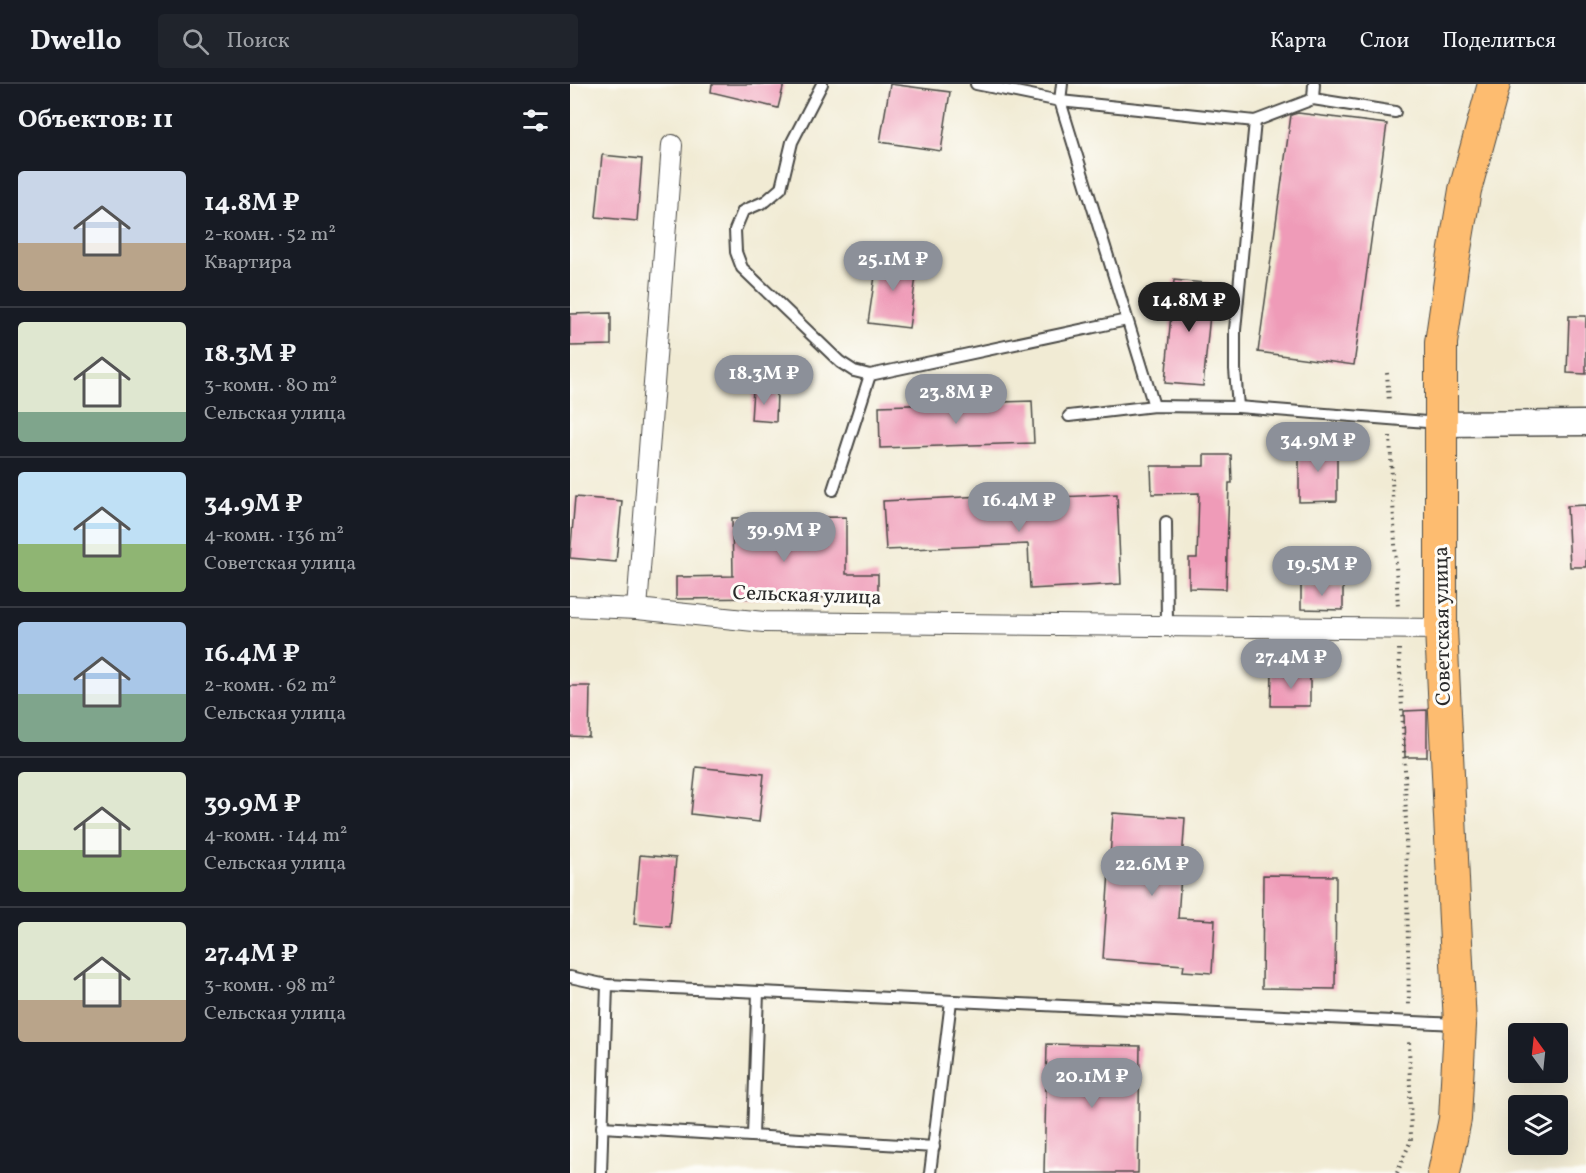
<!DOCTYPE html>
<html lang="ru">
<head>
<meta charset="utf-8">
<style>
  body { margin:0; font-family:Vollkorn,serif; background:#20242c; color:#f1f3f6; height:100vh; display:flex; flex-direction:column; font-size:22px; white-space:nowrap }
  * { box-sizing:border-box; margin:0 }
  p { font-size:20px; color:#9ea1a6 }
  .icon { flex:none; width:33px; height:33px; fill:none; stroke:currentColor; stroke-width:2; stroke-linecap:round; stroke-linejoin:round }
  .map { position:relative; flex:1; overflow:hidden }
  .side { display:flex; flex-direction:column; background:#171b24; width:570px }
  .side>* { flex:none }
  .needle { width:39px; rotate:345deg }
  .tools { position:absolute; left:938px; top:939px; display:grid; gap:12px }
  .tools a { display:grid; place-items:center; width:60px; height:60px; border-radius:6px; background:#171b24; box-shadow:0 6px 24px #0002; font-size:30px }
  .price { position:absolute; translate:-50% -51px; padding:0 14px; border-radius:21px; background:#8c9099; color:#fff; font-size:20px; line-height:39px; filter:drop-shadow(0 2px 3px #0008) }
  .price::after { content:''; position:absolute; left:50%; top:36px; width:18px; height:14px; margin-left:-9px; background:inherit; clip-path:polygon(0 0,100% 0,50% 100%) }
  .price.current { background:#222; color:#fff }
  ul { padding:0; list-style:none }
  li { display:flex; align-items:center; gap:18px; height:150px; padding:0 18px }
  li+li { border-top:2px solid #363941 }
  li span { display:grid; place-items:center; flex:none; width:168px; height:120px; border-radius:6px; color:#555 }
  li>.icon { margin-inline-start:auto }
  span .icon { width:72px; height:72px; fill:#fffc; stroke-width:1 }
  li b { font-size:26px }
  h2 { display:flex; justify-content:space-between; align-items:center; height:72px; padding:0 18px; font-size:26px }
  header { display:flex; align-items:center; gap:36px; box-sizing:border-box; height:84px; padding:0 30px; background:#171b24; border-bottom:2px solid #363941 }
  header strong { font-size:28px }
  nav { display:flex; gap:33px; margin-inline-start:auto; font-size:21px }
  .search { width:420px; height:54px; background:#20242c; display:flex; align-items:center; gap:15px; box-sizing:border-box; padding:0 21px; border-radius:6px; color:#9ea1a6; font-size:22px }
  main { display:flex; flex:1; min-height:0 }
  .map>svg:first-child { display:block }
  .building { fill:#ef9bb8 }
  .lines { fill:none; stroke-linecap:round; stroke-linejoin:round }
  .service-casing { stroke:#494844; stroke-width:14 }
  .minor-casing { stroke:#494844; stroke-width:22 }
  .tertiary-casing { stroke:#494844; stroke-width:27 }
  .primary-casing { stroke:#494844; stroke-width:34 }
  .path { stroke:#494844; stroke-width:4; stroke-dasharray:1.5 4.5; stroke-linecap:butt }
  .service { stroke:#fff; stroke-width:10 }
  .minor { stroke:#fff; stroke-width:20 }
  .tertiary { stroke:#fff; stroke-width:24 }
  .primary { stroke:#fdbc6f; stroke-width:32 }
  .labels { text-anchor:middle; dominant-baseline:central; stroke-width:6; stroke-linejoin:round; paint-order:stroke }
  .street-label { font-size:21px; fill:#2b2b2b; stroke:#fdfcf7 }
</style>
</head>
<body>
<header>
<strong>Dwello</strong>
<div class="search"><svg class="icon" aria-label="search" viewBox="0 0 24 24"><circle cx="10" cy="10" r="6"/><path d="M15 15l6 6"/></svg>Поиск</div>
<nav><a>Карта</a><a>Слои</a><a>Поделиться</a></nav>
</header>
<main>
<section class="side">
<h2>Объектов: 11<svg class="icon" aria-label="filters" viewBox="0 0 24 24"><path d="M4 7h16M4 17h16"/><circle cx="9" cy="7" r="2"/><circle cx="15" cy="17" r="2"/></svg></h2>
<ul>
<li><span style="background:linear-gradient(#c9d6e8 60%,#b9a48a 0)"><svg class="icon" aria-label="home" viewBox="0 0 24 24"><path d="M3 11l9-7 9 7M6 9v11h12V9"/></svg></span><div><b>14.8M ₽</b><p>2-комн. · 52 m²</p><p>Квартира</p></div></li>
<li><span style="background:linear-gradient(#dfe7d0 75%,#7fa58c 0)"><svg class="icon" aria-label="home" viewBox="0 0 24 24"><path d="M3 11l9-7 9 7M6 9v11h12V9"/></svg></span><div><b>18.3M ₽</b><p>3-комн. · 80 m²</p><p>Сельская улица</p></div></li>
<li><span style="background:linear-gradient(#bfe0f5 60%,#8fb573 0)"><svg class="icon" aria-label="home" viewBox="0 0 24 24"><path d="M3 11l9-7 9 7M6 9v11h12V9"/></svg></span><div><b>34.9M ₽</b><p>4-комн. · 136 m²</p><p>Советская улица</p></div></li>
<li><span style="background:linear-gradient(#a9c7e8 60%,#7fa58c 0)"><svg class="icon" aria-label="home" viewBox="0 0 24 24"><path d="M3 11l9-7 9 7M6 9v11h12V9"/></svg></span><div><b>16.4M ₽</b><p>2-комн. · 62 m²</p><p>Сельская улица</p></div></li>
<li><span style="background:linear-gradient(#dfe7d0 65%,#8fb573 0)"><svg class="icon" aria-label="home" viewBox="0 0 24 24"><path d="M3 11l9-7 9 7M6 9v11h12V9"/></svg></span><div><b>39.9M ₽</b><p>4-комн. · 144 m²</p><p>Сельская улица</p></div></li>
<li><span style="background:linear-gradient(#dfe7d0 65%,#b9a48a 0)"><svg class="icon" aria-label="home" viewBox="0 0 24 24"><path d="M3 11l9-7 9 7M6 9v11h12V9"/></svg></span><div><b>27.4M ₽</b><p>3-комн. · 98 m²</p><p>Сельская улица</p></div></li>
</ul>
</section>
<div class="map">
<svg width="1016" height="1089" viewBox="0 0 1016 1089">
  <rect width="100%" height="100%" fill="#fdfcf7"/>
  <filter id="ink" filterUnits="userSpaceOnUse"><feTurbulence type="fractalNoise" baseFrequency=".0167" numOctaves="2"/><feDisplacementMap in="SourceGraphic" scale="12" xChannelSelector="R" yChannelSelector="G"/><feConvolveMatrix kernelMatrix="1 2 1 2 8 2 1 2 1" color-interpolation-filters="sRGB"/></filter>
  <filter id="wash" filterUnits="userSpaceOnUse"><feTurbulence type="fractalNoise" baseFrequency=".008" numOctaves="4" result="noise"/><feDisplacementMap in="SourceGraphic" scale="24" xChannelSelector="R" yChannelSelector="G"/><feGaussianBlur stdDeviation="1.35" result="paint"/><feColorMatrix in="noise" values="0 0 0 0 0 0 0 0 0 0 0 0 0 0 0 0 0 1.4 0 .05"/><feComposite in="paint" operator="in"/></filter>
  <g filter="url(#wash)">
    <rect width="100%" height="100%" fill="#f1ebd4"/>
    <g id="blocks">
      <g class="building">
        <path d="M142 0H214L208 24 141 8Z"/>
        <path d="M320 0 380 8 371 67 310 58Z"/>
        <path d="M728 29 817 40 784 281 688 268 721 31Z"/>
        <path d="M32 71 72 75 67 137 26 133Z"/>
        <path d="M308 172 348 178 339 244 298 239Z"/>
        <path d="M604 196 643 200 633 302 595 299Z"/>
        <path d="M41 229V261L0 262V230Z"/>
        <path d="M999 232H1016V290L997 289Z"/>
        <path d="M183 305 207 307 206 338 181 336Z"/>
        <path d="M462 317 464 359 310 364 309 322Z"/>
        <path d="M729 360H767V417L729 418Z"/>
        <path d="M634 371H661L662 399H659L656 505 619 504V474H627L629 409 582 410 581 382H634Z"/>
        <path d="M455 410V415L547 410 551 500 460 505 458 460 316 466 313 417Z"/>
        <path d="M5 413 52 417 46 478 0 474Z"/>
        <path d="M1016 421V483H1000L997 422Z"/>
        <path d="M276 433V490H308V513L106 515V493L163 492 162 434Z"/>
        <path d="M731 501H773V526L731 525Z"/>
        <path d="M702 589 740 590V622H701Z"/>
        <path d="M0 602H20L19 653 0 652Z"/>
        <path d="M857 626V673H835L834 627Z"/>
        <path d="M126 683 194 690 189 738 121 730Z"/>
        <path d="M543 729 615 734 608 834 645 836 642 889 613 887 614 881 533 875Z"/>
        <path d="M70 771 106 774 100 843 64 840Z"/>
        <path d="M693 791 766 792 765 905 692 904Z"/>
        <path d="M477 960 570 962 568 1089H474Z"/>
      </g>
    </g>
  </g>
  <g filter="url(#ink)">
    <use href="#blocks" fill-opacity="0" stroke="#494844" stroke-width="1.5"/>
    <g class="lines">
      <g class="service-casing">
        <g id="service">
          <path d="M252 0 222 58 211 104 196 117 173 127 165 146 166 168 172 184 270 278 284 287 300 291 557 236"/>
          <path d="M406 0 490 17 685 37 665 246V285L668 323"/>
          <path d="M492 0 490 17 584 322"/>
          <path d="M743 15 825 28"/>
          <path d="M685 37 743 15 744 0"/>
          <path d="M499 332 584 322 668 323 869 339"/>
          <path d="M263 406 300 291"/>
          <path d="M596 438 597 542"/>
          <path d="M0 893 37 901 887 940"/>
          <path d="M32 1043 364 1063"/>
          <path d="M183 1052 188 908"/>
          <path d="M31 1089 37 901"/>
          <path d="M360 1089 381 917"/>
        </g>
      </g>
      <g class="minor-casing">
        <g id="minor">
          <path d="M0 522 67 525 194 538 871 545"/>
          <path d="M67 525 102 61"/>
        </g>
      </g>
      <g class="tertiary-casing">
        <path id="tertiary" d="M870 340 1016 339"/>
      </g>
      <g class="primary-casing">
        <path id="primary" d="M874 1089 885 1035 890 941 871 545V259L882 183 895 106 924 0"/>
      </g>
      <g class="path">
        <path d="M817 289 819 318"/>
        <path d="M820 352 828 524"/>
        <path d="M829 565 835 685 839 923"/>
        <path d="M827 1089 841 1056 839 955"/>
      </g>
      <use href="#service" class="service"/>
      <use href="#minor" class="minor"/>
      <use href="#tertiary" class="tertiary"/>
      <use href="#primary" class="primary"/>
    </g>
  </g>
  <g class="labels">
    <g class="street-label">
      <text transform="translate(237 512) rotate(2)">Сельская улица</text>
      <text transform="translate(873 542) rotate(-91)">Советская улица</text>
    </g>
  </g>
</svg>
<div class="tools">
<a><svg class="needle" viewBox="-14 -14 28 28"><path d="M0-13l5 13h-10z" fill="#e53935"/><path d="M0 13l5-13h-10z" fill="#9ea1a6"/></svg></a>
<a><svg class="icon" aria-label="layers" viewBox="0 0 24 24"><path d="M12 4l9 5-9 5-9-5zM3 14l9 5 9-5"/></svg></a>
</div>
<b class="price" style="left:323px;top:208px">25.1M ₽</b>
<b class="price current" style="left:619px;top:249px">14.8M ₽</b>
<b class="price" style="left:194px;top:322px">18.3M ₽</b>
<b class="price" style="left:386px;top:341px">23.8M ₽</b>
<b class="price" style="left:748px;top:389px">34.9M ₽</b>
<b class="price" style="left:449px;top:449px">16.4M ₽</b>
<b class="price" style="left:214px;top:479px">39.9M ₽</b>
<b class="price" style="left:752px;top:513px">19.5M ₽</b>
<b class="price" style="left:721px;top:606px">27.4M ₽</b>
<b class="price" style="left:582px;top:813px">22.6M ₽</b>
<b class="price" style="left:522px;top:1025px">20.1M ₽</b>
</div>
</main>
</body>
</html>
